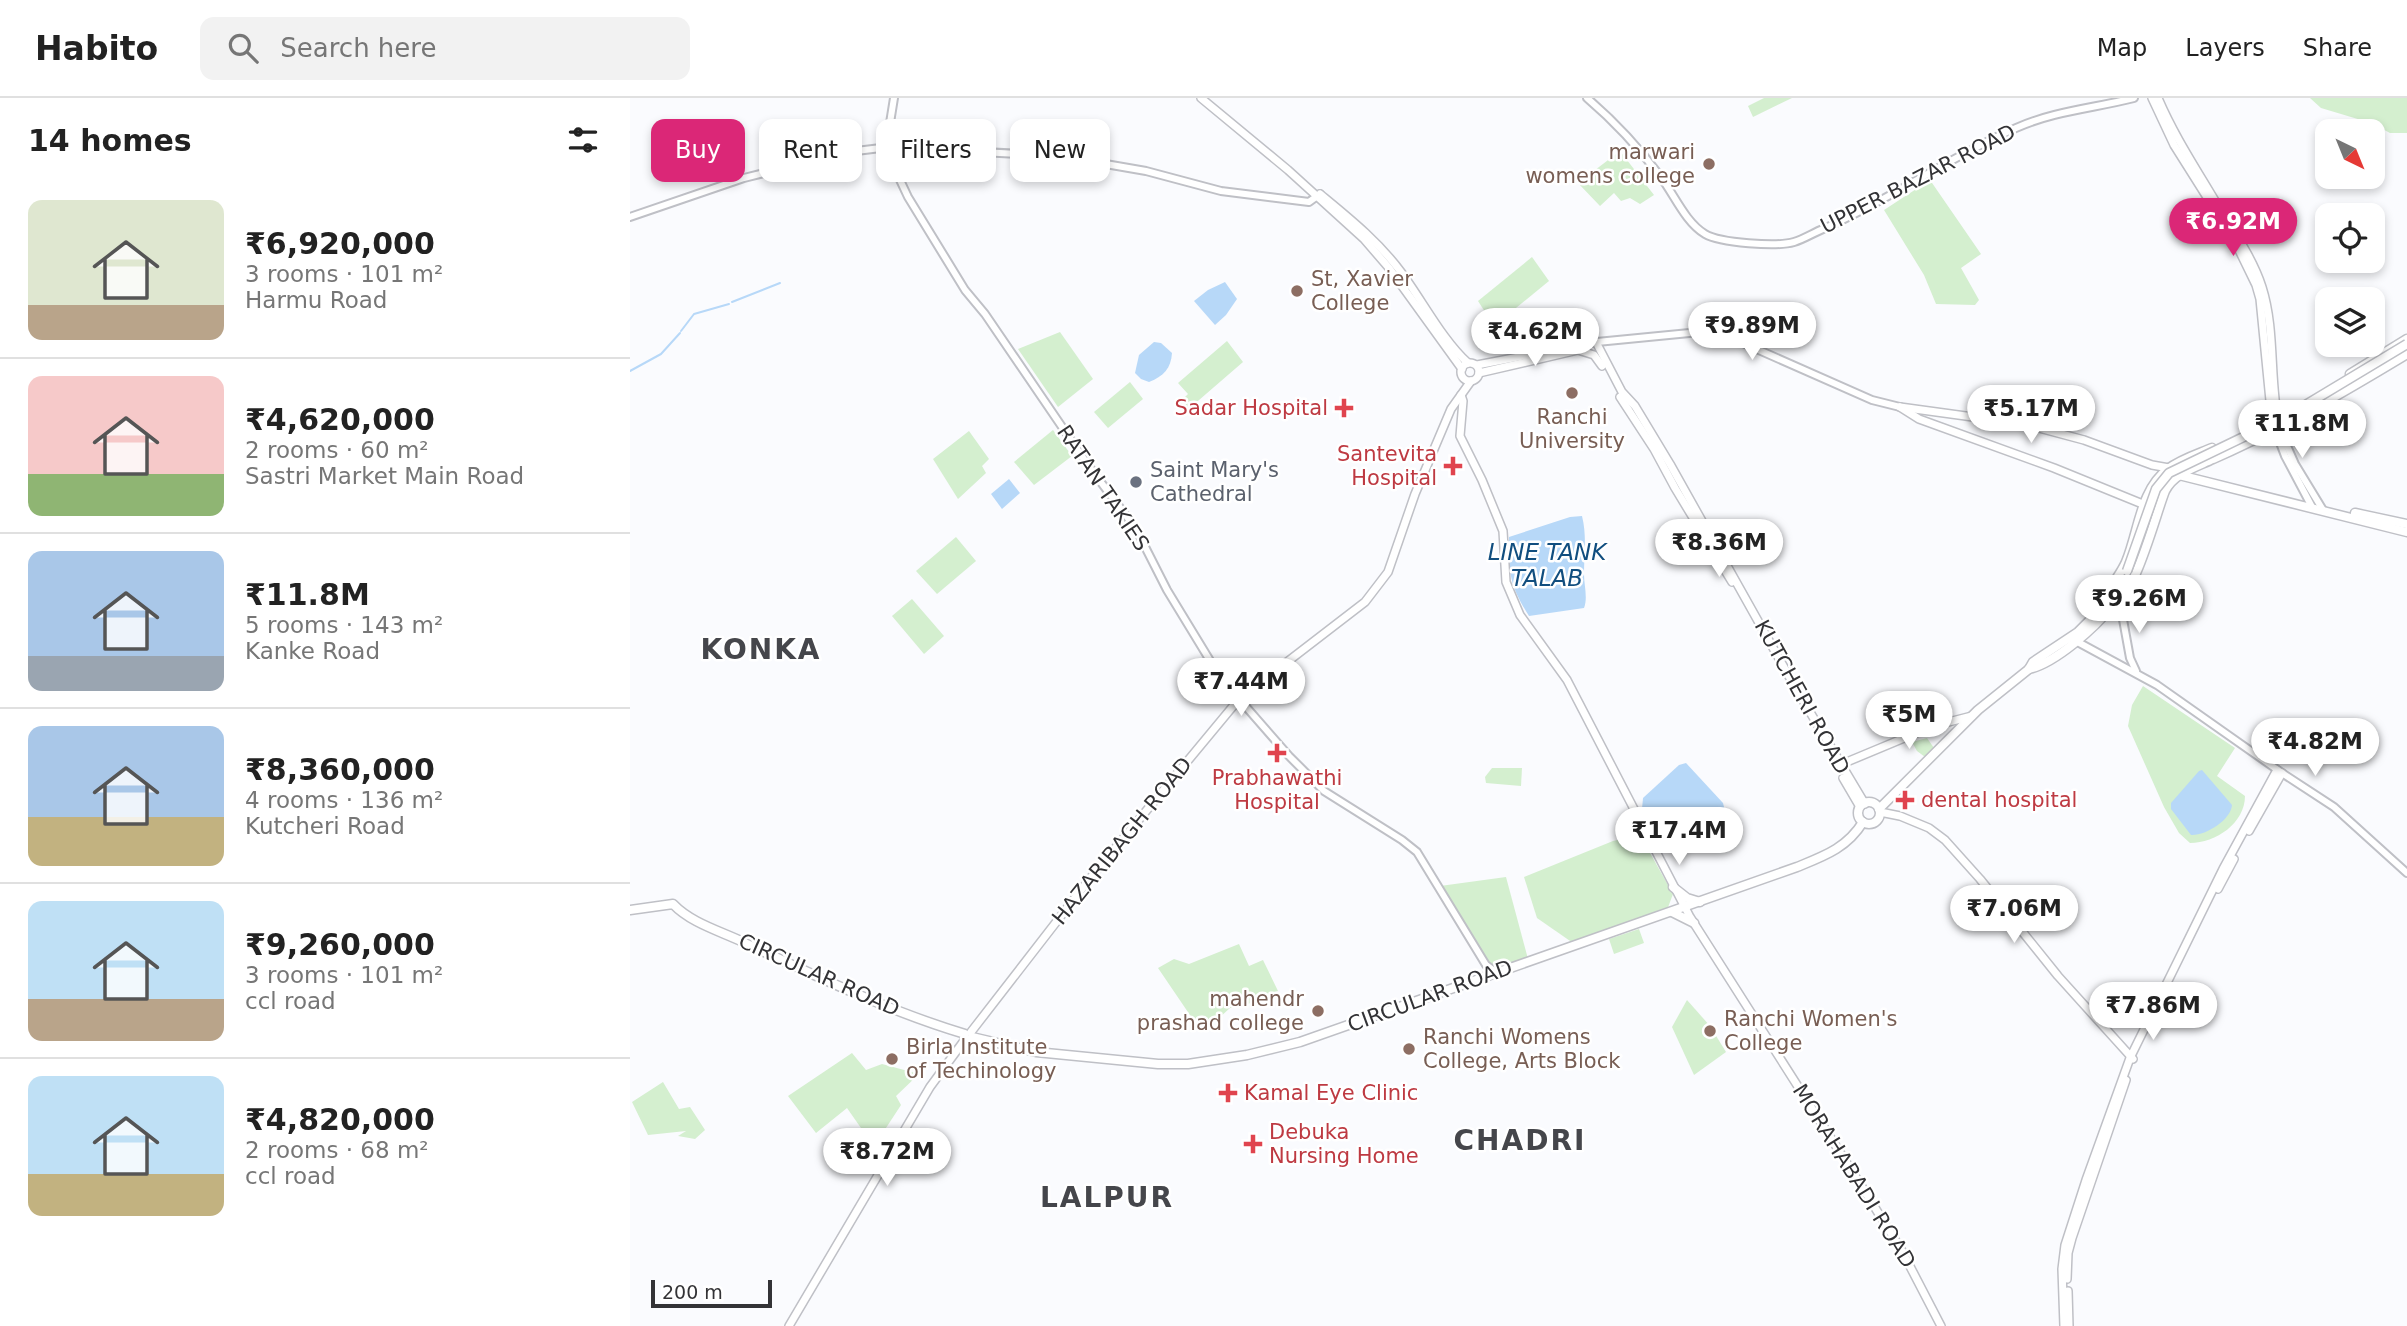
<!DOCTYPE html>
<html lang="en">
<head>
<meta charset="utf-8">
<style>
  body { margin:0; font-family:"DejaVu Sans",sans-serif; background:#f2f2f2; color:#222; height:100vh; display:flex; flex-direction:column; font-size:26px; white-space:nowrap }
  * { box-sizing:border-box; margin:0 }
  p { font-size:23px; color:#767676 }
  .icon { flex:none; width:38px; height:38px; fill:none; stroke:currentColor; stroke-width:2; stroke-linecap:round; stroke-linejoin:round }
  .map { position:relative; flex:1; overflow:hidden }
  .sheet { display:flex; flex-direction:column; background:#fff; width:630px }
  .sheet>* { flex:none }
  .banner { position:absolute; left:21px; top:21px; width:665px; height:63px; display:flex; gap:14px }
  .needle { width:46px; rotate:137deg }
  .fabs { position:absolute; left:1685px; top:21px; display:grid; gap:14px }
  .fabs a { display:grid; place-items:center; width:70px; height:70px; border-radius:14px; background:#fff; box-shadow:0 4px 10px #0003; font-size:35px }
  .scale { position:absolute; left:21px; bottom:18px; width:121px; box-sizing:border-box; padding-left:7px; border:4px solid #333336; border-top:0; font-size:19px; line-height:24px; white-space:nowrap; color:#333336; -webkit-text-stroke:5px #fff; paint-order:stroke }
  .price { position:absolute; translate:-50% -60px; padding:0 16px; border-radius:24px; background:#fff; color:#222; font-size:23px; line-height:46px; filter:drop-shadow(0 2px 4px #0008) }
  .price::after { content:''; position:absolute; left:50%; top:42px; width:21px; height:16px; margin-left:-10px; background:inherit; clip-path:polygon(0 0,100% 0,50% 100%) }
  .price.on { background:#db2777; color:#fff }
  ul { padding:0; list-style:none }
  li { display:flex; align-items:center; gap:21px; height:175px; padding:0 28px }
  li+li { border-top:2px solid #e0e0e0 }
  li span { display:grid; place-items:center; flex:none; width:196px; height:140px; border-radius:14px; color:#555 }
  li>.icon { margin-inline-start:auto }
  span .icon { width:84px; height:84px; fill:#fffc; stroke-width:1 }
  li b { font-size:30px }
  h2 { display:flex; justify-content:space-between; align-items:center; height:84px; padding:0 28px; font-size:30px }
  .tag { padding:0 24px; border-radius:14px; background:#fff; box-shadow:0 4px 10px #0003; font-size:24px; line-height:63px }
  .tag.on { background:#db2777; color:#fff }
  header { display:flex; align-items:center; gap:42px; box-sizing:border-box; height:98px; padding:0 35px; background:#fff; border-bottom:2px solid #e0e0e0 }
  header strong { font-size:33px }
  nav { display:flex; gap:38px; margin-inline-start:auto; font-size:24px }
  .search { width:490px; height:63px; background:#f2f2f2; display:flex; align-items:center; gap:18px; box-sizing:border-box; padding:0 24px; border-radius:14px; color:#767676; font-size:26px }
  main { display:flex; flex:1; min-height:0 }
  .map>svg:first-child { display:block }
  .green { fill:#d4efcf }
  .water { fill:#b7d8f8 }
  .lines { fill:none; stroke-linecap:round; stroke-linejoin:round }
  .stream { stroke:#b7d8f8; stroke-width:2 }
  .tertiary-casing { stroke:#bfc0c6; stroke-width:10 }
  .secondary-casing { stroke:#bfc0c6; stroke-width:10 }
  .primary-casing { stroke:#bfc0c6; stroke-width:11 }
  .tertiary { stroke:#fff; stroke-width:6 }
  .secondary { stroke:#fff; stroke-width:7 }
  .primary { stroke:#fff; stroke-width:8 }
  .primary-bridge-casing { stroke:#bfc0c6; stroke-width:11; stroke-linecap:butt }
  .primary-bridge { stroke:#fff; stroke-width:8 }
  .education-dot { fill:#8d6e63; stroke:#fff; stroke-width:2.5 }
  .health-dot { fill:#e0444e; stroke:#fff; stroke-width:2.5 }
  .worship-dot { fill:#6b7280; stroke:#fff; stroke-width:2.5 }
  .labels { text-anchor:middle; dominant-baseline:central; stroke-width:5; stroke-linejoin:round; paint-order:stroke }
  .education-label { font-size:21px; fill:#785e54; stroke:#fff; text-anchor:start }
  .street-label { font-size:21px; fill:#333336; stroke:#fff }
  .health-label { font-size:21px; fill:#be3a42; stroke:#fff; text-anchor:start }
  .worship-label { font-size:21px; fill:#5b616d; stroke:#fff; text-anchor:start }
  .water-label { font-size:23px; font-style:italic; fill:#114e7f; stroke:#fff }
  .district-label { font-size:28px; font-weight:bold; letter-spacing:2px; fill:#45464b; stroke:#fff }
</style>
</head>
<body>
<header>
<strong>Habito</strong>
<div class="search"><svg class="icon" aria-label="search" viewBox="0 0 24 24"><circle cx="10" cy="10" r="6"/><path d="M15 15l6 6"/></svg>Search here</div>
<nav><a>Map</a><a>Layers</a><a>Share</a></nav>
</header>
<main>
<section class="sheet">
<h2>14 homes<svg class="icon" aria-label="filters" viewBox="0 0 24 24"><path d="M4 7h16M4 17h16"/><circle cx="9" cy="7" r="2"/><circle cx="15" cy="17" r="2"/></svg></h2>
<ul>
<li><span style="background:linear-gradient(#dfe7d0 75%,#b9a48a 0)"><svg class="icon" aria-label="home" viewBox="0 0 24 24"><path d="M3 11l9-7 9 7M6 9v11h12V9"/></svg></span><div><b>₹6,920,000</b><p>3 rooms · 101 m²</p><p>Harmu Road</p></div></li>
<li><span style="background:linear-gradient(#f6c9c9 70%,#8fb573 0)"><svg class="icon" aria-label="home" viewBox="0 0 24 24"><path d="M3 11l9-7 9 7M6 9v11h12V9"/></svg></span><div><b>₹4,620,000</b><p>2 rooms · 60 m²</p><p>Sastri Market Main Road</p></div></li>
<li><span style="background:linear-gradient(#a9c7e8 75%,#9aa5b1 0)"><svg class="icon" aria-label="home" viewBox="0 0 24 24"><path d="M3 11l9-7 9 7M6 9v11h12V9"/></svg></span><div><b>₹11.8M</b><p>5 rooms · 143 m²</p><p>Kanke Road</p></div></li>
<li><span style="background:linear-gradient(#a9c7e8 65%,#c2b280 0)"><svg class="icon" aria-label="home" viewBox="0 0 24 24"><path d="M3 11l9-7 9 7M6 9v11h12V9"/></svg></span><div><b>₹8,360,000</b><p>4 rooms · 136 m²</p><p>Kutcheri Road</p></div></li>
<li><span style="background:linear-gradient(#bfe0f5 70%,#b9a48a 0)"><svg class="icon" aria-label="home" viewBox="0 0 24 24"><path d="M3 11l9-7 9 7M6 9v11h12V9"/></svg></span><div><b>₹9,260,000</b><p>3 rooms · 101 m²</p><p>ccl road</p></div></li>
<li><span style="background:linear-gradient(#bfe0f5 70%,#c2b280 0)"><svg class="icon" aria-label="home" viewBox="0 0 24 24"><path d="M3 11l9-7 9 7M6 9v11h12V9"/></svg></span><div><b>₹4,820,000</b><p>2 rooms · 68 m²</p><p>ccl road</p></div></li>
</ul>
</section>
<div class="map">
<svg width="1777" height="1228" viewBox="0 0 1777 1228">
  <rect width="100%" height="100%" fill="#fafbfe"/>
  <g class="green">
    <path d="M1134 0H1162L1123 19 1118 8Z"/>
    <path d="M1680 0H1777V35H1760L1741 25 1691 10Z"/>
    <path d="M990 53 1024 97 1010 106 1000 100 991 103 984 95 970 108 948 85Z"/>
    <path d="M1300 82 1351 156 1331 170 1349 202 1345 207 1306 206 1294 177 1254 112Z"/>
    <path d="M902 159 919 183 864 228 848 203Z"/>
    <path d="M430 234 463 281 428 309 388 251Z"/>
    <path d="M597 243 613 264 554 315 547 307 558 296 548 285Z"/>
    <path d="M500 284 513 301 478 330 464 314Z"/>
    <path d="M423 332 442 358 404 387 384 364Z"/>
    <path d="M339 333 359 361 352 368 356 375 328 401 303 361Z"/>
    <path d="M326 439 346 463 307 496 286 473Z"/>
    <path d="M282 501 314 538 294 556 262 518Z"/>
    <path d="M1513 588 1605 650 1587 678 1615 698C1615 725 1586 745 1560 745L1549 735 1534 709 1498 628 1502 607Z"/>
    <path d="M1297 640 1304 650 1295 659 1287 653 1282 644Z"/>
    <path d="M862 670H892L891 688 856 685 855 679Z"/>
    <path d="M1010 737 1043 796 1037 812 943 845 907 820 894 779 983 743Z"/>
    <path d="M876 779 898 861 868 874 858 867 810 788Z"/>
    <path d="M1009 831 1014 845 984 856 979 841Z"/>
    <path d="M609 846 619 868 633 862 648 893 618 906 600 910 589 920 564 923 528 870 544 861 559 866Z"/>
    <path d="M1057 902 1080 928 1096 954 1064 977 1042 929Z"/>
    <path d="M222 955 236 972 252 966 289 976 266 998 271 1007 254 1033 246 1031 238 1040 217 1010 186 1035 158 998Z"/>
    <path d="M33 984 49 1011 60 1009 75 1032 65 1041 48 1038 56 1033 18 1037 2 1004Z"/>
  </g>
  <g class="water">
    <path d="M595 184 607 201 596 217 585 227 564 203 578 192Z"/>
    <path d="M524 244 531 245 542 255C541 270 534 278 519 284L511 281 505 275 509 257Z"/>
    <path d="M379 381 390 395 372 411 361 396Z"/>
    <path d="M952 418C957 438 954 456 954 476 954 487 958 500 954 510L899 518C879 486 879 476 879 439L940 419Z"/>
    <path d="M1056 665 1093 705 1095 713 1063 733 1032 746 1012 711 1013 700 1049 667Z"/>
    <path d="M1572 672 1602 707C1601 722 1575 738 1561 737L1541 711V705L1569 673Z"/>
  </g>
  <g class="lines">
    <g class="stream">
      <path d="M102 204 150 185"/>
      <path d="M51 233 64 216 99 206"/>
      <path d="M0 273 31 256 50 235"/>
    </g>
    <g class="tertiary-casing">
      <g id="tertiary">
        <path d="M264 0 259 31V49L263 67 278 99 335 192 355 216 458 367 506 431 537 492 590 579 659 658 694 693 772 742 787 754 856 867 867 875"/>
        <path d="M957 0C984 23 1009 50 1030 78 1044 96 1055 124 1075 136 1090 145 1147 149 1164 144 1174 141 1183 135 1193 131 1260 102 1319 59 1386 30 1424 13 1465 10 1504 0"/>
        <path d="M0 119 114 80 218 54 259 49 409 57 464 64 516 73 591 93 679 104 690 96"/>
        <path d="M967 244 1080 233 1097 238 1242 302 1270 309"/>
        <path d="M1644 329 1655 358 1682 409"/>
        <path d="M1649 330 1665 366 1693 412"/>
        <path d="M1490 505 1500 560 1506 573"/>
        <path d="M1444 542 1527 587 1652 675 1704 709 1777 775"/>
      </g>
    </g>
    <g class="secondary-casing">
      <g id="secondary">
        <path d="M571 0 658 72 734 141 759 170 832 271"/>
        <path d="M1522 0 1544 47 1597 131"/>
        <path d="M1528 0C1545 40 1569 75 1591 113 1606 137 1623 161 1632 189 1646 233 1639 282 1649 328"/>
        <path d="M690 96C719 120 748 143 771 174 792 202 813 243 838 265"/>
        <path d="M1608 150 1626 187 1630 201 1642 323"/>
        <circle cx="840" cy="274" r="9"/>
        <path d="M847 267 966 244 992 294 1005 308 1040 366 1165 589 1235 706"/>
        <path d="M849 275 948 252 964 257 972 268"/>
        <path d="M831 297 833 303 830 338 852 382 873 433 876 484 890 517 937 582 1060 819 1232 1089 1272 1153 1311 1228"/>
        <path d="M990 299 1024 351 1045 390 1102 484"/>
        <path d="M1270 309 1394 326 1454 342 1522 367 1539 370"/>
        <path d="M1270 309 1289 321 1424 370 1515 407"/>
        <path d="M1207 668 1303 628 1342 618"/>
        <path d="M1213 680 1230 709"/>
        <path d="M1250 714 1270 718 1299 730 1315 742 1350 781 1428 878 1503 961"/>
        <path d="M1619 733 1652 675"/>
        <path d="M1588 791 1604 761"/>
        <path d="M341 934 458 783 609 601 735 504 758 474 785 396 821 311 841 283"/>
        <path d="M1437 1181 1438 1155 1442 1140 1496 982"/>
        <path d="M1438 1193 1439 1228"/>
        <path d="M159 1228 300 989 336 940"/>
        <path d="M1434 1228 1432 1171 1435 1147 1456 1082 1500 960 1593 771 1647 672"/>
      </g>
    </g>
    <g class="primary-casing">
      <g id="primary">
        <path d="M1720 276 1777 241"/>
        <path d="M1549 377 1777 434"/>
        <path d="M1725 415 1777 426"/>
        <path d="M1475 507C1476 492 1490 478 1496 464 1509 433 1510 392 1538 371 1551 361 1568 356 1582 350"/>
        <path d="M1480 511C1504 503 1525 418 1535 393 1544 375 1566 369 1583 361 1651 331 1714 294 1777 256"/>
        <path d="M1399 571C1425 565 1465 530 1482 508"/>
        <circle cx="1239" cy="715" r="11"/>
        <path d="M1249 711 1348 612 1399 571 1403 564 1448 534 1477 505"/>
        <path d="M1043 789 1057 800 1070 804"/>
        <path d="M0 812 43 806C61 825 90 833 113 844 186 878 258 913 335 936"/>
        <path d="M1042 814 1064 825"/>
        <path d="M342 939 406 954 528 966H558L617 957 670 944 1167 769C1194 758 1217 750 1233 724"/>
      </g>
    </g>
    <use href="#tertiary" class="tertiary"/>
    <use href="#secondary" class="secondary"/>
    <use href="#primary" class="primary"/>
    <g class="primary-bridge-casing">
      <path id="primary-bridge" d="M1497 473 1526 391 1539 375 1659 317 1777 246"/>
    </g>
    <use href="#primary-bridge" class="primary-bridge"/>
  </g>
  <g class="education-dot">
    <circle cx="1079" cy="66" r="7"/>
    <circle cx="667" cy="193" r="7"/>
    <circle cx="942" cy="295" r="7"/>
    <circle cx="688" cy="913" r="7"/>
    <circle cx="1080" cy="933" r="7"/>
    <circle cx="779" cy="951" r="7"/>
    <circle cx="262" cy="961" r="7"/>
  </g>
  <g class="health-dot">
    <path d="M710.5 299.5h7v7h7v7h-7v7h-7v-7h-7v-7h7z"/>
    <path d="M819.5 357.5h7v7h7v7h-7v7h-7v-7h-7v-7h7z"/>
    <path d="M643.5 644.5h7v7h7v7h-7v7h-7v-7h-7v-7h7z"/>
    <path d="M1271.5 691.5h7v7h7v7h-7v7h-7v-7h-7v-7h7z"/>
    <path d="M594.5 984.5h7v7h7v7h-7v7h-7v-7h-7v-7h7z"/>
    <path d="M619.5 1035.5h7v7h7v7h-7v7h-7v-7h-7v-7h7z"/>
  </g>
  <circle class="worship-dot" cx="506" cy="384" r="7"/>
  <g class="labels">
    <g class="education-label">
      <text x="1065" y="54" text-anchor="end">marwari<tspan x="1065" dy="24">womens college</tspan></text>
      <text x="681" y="181">St, Xavier<tspan x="681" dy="24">College</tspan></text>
      <text x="942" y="319" text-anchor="middle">Ranchi<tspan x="942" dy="24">University</tspan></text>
      <text x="674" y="901" text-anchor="end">mahendr<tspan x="674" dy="24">prashad college</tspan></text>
      <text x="1094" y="921">Ranchi Women's<tspan x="1094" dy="24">College</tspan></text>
      <text x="793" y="939">Ranchi Womens<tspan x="793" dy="24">College, Arts Block</tspan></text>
      <text x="276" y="949">Birla Institute<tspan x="276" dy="24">of Techinology</tspan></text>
    </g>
    <g class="street-label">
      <text transform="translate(1288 81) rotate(-27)">UPPER BAZAR ROAD</text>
      <text transform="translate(473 390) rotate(56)">RATAN TAKIES</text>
      <text transform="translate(1172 599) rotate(61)">KUTCHERI ROAD</text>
      <text transform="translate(492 743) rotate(-51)">HAZARIBAGH ROAD</text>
      <text transform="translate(189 877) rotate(24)">CIRCULAR ROAD</text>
      <text transform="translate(800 898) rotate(-20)">CIRCULAR ROAD</text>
      <text transform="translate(1224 1078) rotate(58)">MORAHABADI ROAD</text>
    </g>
    <g class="health-label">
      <text x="698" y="310" text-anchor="end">Sadar Hospital</text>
      <text x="807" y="356" text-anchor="end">Santevita<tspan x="807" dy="24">Hospital</tspan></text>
      <text x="647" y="680" text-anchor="middle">Prabhawathi<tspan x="647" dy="24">Hospital</tspan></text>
      <text x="1291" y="702">dental hospital</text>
      <text x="614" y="995">Kamal Eye Clinic</text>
      <text x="639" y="1034">Debuka<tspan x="639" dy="24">Nursing Home</tspan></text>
    </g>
    <g class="worship-label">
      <text x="520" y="372">Saint Mary's<tspan x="520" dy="24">Cathedral</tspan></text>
    </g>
    <g class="water-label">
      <text x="917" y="454">LINE TANK<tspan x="917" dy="26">TALAB</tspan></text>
    </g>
    <g class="district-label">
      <text x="131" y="551">KONKA</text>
      <text x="890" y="1042">CHADRI</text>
      <text x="477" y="1099">LALPUR</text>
    </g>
  </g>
</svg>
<div class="fabs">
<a><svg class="needle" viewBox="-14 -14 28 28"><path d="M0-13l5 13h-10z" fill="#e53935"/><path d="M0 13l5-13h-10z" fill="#767676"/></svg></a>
<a><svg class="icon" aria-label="locate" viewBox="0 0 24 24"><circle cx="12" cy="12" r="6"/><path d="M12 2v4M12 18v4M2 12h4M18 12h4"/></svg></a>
<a><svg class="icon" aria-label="layers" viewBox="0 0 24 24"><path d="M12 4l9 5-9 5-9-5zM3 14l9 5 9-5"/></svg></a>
</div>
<div class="scale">200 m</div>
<b class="price on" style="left:1603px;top:160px">₹6.92M</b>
<b class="price" style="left:1122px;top:264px">₹9.89M</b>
<b class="price" style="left:905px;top:270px">₹4.62M</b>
<b class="price" style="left:1401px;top:347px">₹5.17M</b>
<b class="price" style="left:1672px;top:362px">₹11.8M</b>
<b class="price" style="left:1089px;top:481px">₹8.36M</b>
<b class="price" style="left:1509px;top:537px">₹9.26M</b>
<b class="price" style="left:611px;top:620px">₹7.44M</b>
<b class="price" style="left:1279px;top:653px">₹5M</b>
<b class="price" style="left:1685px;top:680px">₹4.82M</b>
<b class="price" style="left:1049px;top:769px">₹17.4M</b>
<b class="price" style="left:1384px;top:847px">₹7.06M</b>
<b class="price" style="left:1523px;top:944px">₹7.86M</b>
<b class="price" style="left:257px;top:1090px">₹8.72M</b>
<div class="banner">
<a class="tag on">Buy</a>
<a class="tag">Rent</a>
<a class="tag">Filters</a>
<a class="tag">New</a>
</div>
</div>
</main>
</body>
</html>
